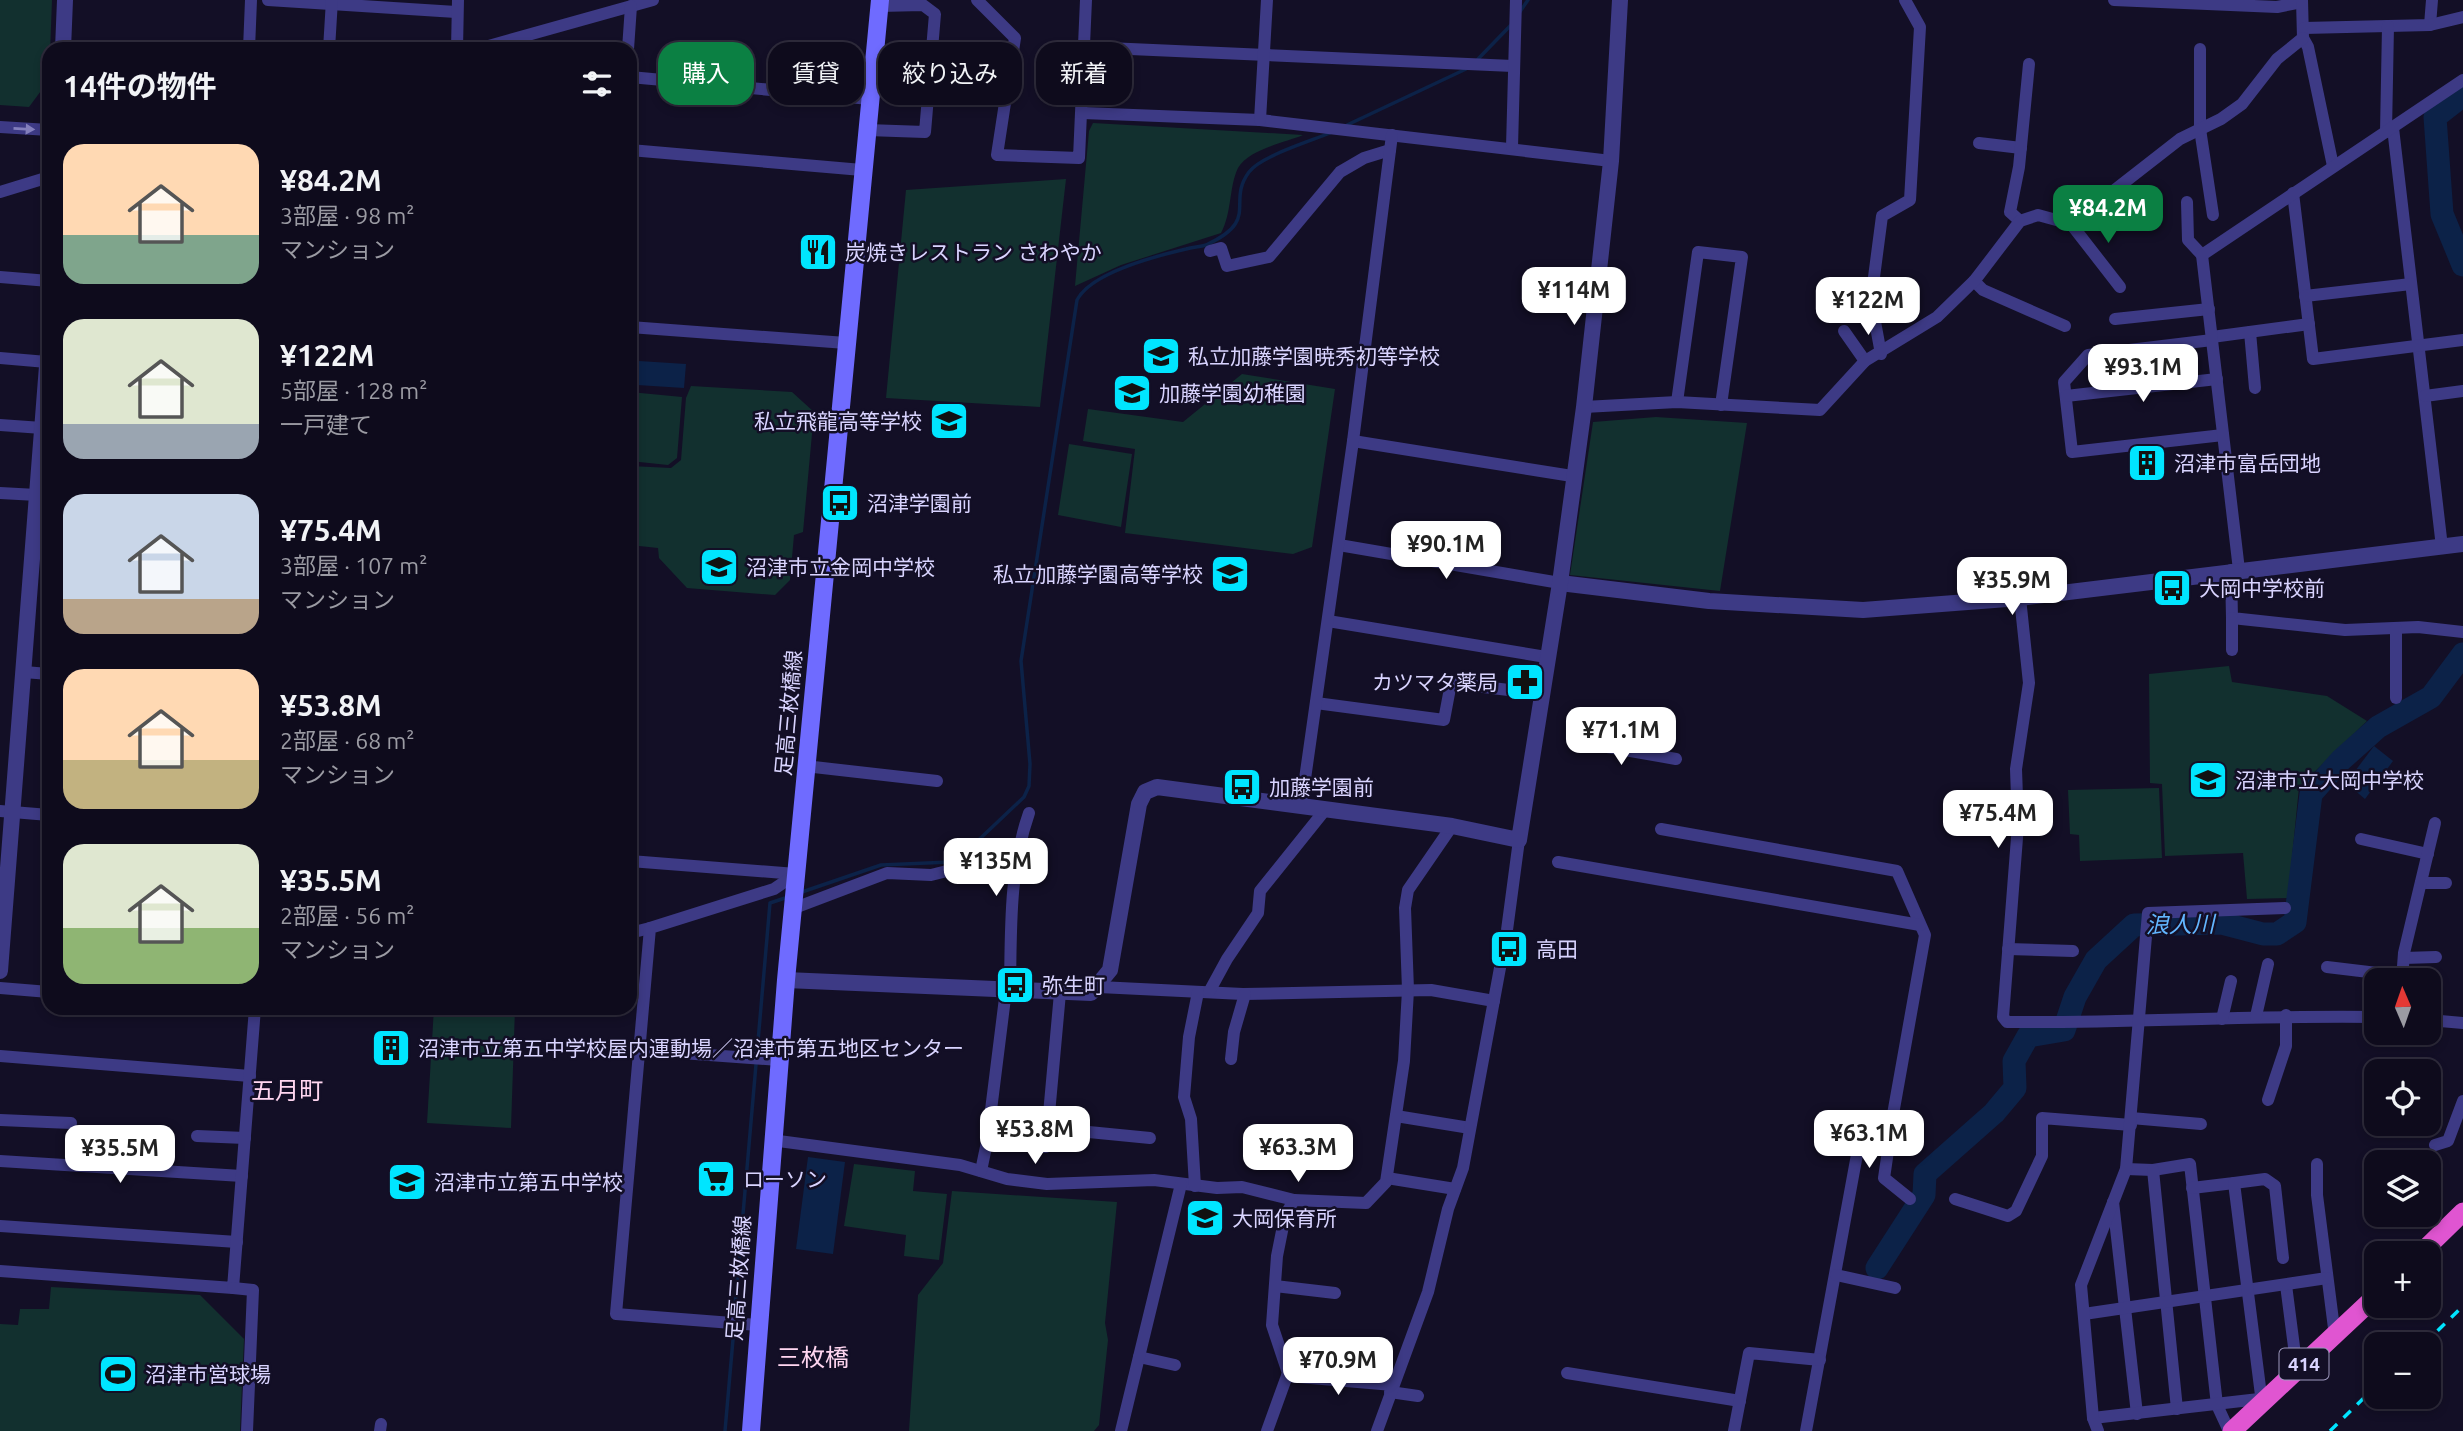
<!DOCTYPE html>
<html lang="ja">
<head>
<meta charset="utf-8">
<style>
  body { margin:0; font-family:Ubuntu,"Noto Sans JP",sans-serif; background:#171425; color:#f1f3f6; height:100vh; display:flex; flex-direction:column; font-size:26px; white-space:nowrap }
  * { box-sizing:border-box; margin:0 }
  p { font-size:23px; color:#9b9ba3 }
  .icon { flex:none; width:38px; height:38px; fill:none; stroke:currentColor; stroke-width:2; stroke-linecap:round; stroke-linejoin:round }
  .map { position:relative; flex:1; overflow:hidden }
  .side { position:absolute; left:42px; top:42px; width:595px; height:973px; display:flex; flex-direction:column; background:#0e0b1c; border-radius:21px; box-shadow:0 4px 10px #0003,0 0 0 2px #2e2b3b }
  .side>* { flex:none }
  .guide { position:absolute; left:658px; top:42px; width:665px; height:63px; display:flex; gap:14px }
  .needle { width:46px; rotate:358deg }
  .buttons { position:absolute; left:2364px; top:968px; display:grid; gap:14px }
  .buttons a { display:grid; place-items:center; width:77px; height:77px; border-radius:14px; background:#0e0b1c; box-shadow:0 4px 10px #0003,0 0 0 2px #2e2b3b; font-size:35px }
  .price { position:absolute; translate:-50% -60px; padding:0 16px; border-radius:14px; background:#fff; color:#222; font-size:23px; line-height:46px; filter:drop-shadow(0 2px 4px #0008) }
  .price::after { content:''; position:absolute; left:50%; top:42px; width:21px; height:16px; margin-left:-10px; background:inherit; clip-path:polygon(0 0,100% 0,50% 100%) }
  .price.on { background:#0b8043; color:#fff }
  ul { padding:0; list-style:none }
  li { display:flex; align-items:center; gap:21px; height:175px; padding:0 21px }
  li span { display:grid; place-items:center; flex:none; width:196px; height:140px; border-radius:21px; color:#555 }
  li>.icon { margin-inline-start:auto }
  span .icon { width:84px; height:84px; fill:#fffc; stroke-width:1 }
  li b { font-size:30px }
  h2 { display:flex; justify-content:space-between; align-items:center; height:84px; padding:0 21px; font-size:30px }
  .tag { padding:0 24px; border-radius:21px; background:#0e0b1c; box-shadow:0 4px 10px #0003,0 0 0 2px #2e2b3b; font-size:24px; line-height:63px }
  .tag.on { background:#0b8043; color:#fff }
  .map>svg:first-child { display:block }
  .green { fill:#12302f }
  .water { fill:#0c2248 }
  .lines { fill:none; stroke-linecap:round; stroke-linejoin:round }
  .stream { stroke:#0c2248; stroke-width:3.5 }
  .river { stroke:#0c2248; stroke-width:23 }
  .minor { stroke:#3d3a85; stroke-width:12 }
  .tertiary { stroke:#3d3a85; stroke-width:16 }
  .secondary { stroke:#6f6bff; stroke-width:18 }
  .trunk { stroke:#e055d1; stroke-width:19 }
  .rail { stroke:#00e5ff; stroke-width:3.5; stroke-dasharray:10 9; stroke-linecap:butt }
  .oneway { fill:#837fbc }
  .labels { text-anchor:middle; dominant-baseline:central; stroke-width:5; stroke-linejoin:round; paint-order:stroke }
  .shield { fill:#130f26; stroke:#9e99be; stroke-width:2 }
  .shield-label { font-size:19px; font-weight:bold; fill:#d9d4ff }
  .poi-label { font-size:21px; fill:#d9d4ff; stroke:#130f26; text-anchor:start }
  .street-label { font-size:21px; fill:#d9d4ff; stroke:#130f26 }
  .water-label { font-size:23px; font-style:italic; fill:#62b6ff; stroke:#130f26 }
  .quarter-label { font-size:24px; fill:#ffd6f0; stroke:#130f26 }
</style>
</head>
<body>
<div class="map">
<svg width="2463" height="1431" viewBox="0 0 2463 1431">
  <rect width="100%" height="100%" fill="#130f26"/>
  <g class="green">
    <path d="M0 0H52L49 80 29 107 0 105Z"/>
    <path d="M1093 123 1303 135C1284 143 1249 149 1238 168 1229 186 1232 213 1221 233L1121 265 1075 286 1089 131Z"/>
    <path d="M1066 179 1040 407 886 398 906 190Z"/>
    <path d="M1242 374 1335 389 1312 547 1293 554 1125 533 1135 449 1083 441 1088 409 1183 422Z"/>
    <path d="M691 386 792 392 814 412 803 532 794 535 790 580 775 595 687 588 659 558 658 548 630 545V466L671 468 681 460 686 398Z"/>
    <path d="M630 392 682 397 677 458 668 465 630 461Z"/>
    <path d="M1656 417 1747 423 1720 591 1570 575 1593 422Z"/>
    <path d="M1069 444 1132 454 1121 527 1058 515Z"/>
    <path d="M2229 666 2232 682 2327 696 2367 721 2299 787 2288 898 2247 899 2243 853 2165 856 2162 784 2150 783 2149 674Z"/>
    <path d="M2159 788 2162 858 2080 861 2079 835 2070 834 2068 790Z"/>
    <path d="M434 1008H515L511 1128 427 1123Z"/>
    <path d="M854 1164 915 1171 913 1191 947 1194 939 1260 904 1256 906 1235 844 1226Z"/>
    <path d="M952 1191 1117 1202 1105 1323 1108 1340 1099 1425 1094 1431H909L918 1295 943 1263Z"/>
    <path d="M51 1287 200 1295 244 1339 240 1431H0V1324L18 1325 20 1309H49Z"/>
  </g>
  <g class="water">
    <path d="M639 361 686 364 684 388 637 385Z"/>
    <path d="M2374 746 2393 761 2365 799 2346 783Z"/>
    <path d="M808 1157 845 1162 833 1254 796 1249Z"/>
  </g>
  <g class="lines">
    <g class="stream">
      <path d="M1519 13 1528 0"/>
      <path d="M1478 59 1511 25"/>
      <path d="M1347 125 1466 69"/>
      <path d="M799 893 881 865 950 862 967 851 1024 797 1029 786 1030 764 1021 661 1077 300C1091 273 1156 256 1186 249 1193 247 1200 247 1206 245 1261 220 1226 203 1249 172 1261 156 1311 141 1330 133"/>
      <path d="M734 1318 770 903 788 897"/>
      <path d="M725 1431 734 1328"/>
    </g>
    <g class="river">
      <path d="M2463 95 2435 117 2442 214 2463 265"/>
      <path d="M1877 1268 1924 1195 1925 1174 1994 1113 2015 1088 2014 1061 2028 1036 2064 1030 2075 997 2096 960 2134 925 2221 923 2263 934H2277L2295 922 2311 794 2341 760 2378 727 2431 697 2463 654"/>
    </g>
    <g class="minor">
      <path d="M268 0 456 12"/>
      <path d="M977 0 1015 38 997 155 1079 158 1086 0"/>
      <path d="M2114 0 2277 7 2302 2"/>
      <path d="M2302 0 2303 38 2308 47 2333 166"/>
      <path d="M2430 25 2432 0"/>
      <path d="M2304 28 2430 25 2463 17"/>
      <path d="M1085 47 1513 66"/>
      <path d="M249 49 251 0"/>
      <path d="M329 49 332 0"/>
      <path d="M457 49 458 0"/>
      <path d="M478 49 653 0"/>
      <path d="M628 49 631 6"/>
      <path d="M2200 49V129L2213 215"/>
      <path d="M630 77 870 99"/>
      <path d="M1083 113 1260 120 1611 161"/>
      <path d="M1260 120 1267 0"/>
      <path d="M0 127 49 130"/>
      <path d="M2393 128 2442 547"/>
      <path d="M867 130 925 132 935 14 923 5 879 6"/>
      <path d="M2386 132 2388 26"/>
      <path d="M1979 143 2021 148"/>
      <path d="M1512 147 1516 0"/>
      <path d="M630 150 862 170"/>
      <path d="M0 192 49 177"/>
      <path d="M2293 193 2313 359 2463 340"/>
      <path d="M2187 202 2188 240 2202 255"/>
      <path d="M2020 221 2010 212 2019 167 2029 64"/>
      <path d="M2071 224 2120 287"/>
      <path d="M1210 251 1221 248 1227 266 1269 257 1340 172 1364 158 1390 150"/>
      <path d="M0 277 49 281"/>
      <path d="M1974 281 1983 290 2065 326"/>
      <path d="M2305 296 2411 284"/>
      <path d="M2115 319 2209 309"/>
      <path d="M630 327 846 343"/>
      <path d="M1844 331 1865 361"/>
      <path d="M2250 332 2255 388"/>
      <path d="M2212 337 2309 324"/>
      <path d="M2212 340 2088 355 2064 382 2072 452 2223 435"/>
      <path d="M1881 354 1871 300 1882 216 1910 200 1920 27 1905 0"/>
      <path d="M0 358 47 362"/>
      <path d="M2066 396 2217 379"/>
      <path d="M2425 396 2463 391"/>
      <path d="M1677 402 1698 252 1742 257 1721 405"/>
      <path d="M1584 407 1677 402 1820 410 1865 361 1937 317 1975 280 2020 221 2038 215 2071 224 2180 139 2221 119 2242 104 2277 59 2303 38"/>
      <path d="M0 425 42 428"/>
      <path d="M1353 441 1572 476"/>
      <path d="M0 493 37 495"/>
      <path d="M1339 545 1560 583"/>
      <path d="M2231 570 2232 618 2345 630 2418 627 2463 632"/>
      <path d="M2239 570 2202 255 2463 80"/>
      <path d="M2020 598 2029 683 2016 769 2018 825 2003 1017 2007 1022C2130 1023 2253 1015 2376 1017"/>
      <path d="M1328 621 1546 657"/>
      <path d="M2232 650V618"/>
      <path d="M24 672 49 674"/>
      <path d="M2396 698V628"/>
      <path d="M1316 703 1444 720 1451 683 1541 694"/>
      <path d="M1573 741 1676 759"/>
      <path d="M805 766 937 781"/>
      <path d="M1301 807 1353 441 1392 135"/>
      <path d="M0 811 49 815"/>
      <path d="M1661 829 1897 871 1925 935 1892 1120 1863 1122 1806 1431"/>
      <path d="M2361 839 2428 854"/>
      <path d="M630 861 796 874"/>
      <path d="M1558 862 1920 925"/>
      <path d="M2421 883H2446"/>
      <path d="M792 909 887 873 931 875 955 869"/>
      <path d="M630 933 650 928"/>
      <path d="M2008 949 2073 951"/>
      <path d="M2404 958 2436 957"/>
      <path d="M2327 967 2402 976"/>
      <path d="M2402 980 2404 953 2435 823"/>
      <path d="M1099 987 1243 994 1431 990 1494 1001"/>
      <path d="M0 988 49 992"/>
      <path d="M1010 990C1011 931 1009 870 1029 813"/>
      <path d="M1209 992 1227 959 1258 913 1260 891 1325 810"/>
      <path d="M2256 1016 2268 964"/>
      <path d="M2222 1019 2231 981"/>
      <path d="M2429 1020 2463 1023"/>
      <path d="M640 1050 779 1060"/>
      <path d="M0 1056 250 1076"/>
      <path d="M1231 1059 1234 1032 1245 994"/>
      <path d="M2268 1100 2286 1046V1015"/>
      <path d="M1396 1116 1470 1128"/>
      <path d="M1893 1117 1884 1178 1910 1199"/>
      <path d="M2131 1118 2201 1124"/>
      <path d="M0 1120 71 1123"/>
      <path d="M989 1124 1048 1131"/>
      <path d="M1048 1128 1150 1138"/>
      <path d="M197 1136 245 1138"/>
      <path d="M771 1140 960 1165 1007 1179 1047 1184 1154 1180 1217 1188 1242 1187 1294 1200"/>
      <path d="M987 1142 1006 990"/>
      <path d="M2435 1145 2448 1141 2463 1101"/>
      <path d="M0 1161 242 1176"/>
      <path d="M2317 1164V1195L2335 1336"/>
      <path d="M2126 1169 2153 1170 2190 1164 2217 1405 2229 1431"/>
      <path d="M2153 1170 2177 1409"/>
      <path d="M981 1171 987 1142 1046 1147 1060 993"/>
      <path d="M1387 1178 1455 1189"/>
      <path d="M1195 1186 1191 1119 1184 1097 1189 1037 1198 992"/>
      <path d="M2192 1188 2234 1183"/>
      <path d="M1955 1199 2008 1216 2016 1211 2042 1156V1118L2131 1125"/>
      <path d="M2113 1202 2137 1414"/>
      <path d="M0 1226 237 1242"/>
      <path d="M0 1271 233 1288 255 1008"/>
      <path d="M1836 1275 1895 1288"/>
      <path d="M2286 1285 2297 1370"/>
      <path d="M1275 1286 1335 1293"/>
      <path d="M233 1288 253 1290 247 1431"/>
      <path d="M2084 1314 2327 1278"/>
      <path d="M758 1325 616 1314 650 928 774 889 796 874"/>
      <path d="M1139 1357 1175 1365"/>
      <path d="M1567 1373 1740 1401"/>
      <path d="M1287 1376 1393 1385"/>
      <path d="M1390 1392 1418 1396"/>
      <path d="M2262 1403 2234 1183 2265 1179 2275 1186 2283 1258"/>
      <path d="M2093 1418 2259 1399"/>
      <path d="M380 1431 381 1424"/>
      <path d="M1121 1431 1181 1184"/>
      <path d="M1267 1431 1288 1373 1272 1325 1277 1256 1285 1216 1294 1200 1366 1203 1386 1182 1404 1061 1408 990 1405 908 1408 890 1452 826"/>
      <path d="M1377 1431 1428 1292 1448 1209 1463 1168 1507 930 1519 840"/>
      <path d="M1734 1431 1749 1353 1820 1360"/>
      <path d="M2098 1431 2093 1418 2081 1285 2126 1169 2148 913 2285 908"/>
    </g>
    <g class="tertiary">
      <path d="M63 49 65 0"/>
      <path d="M1560 583 1709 601 1863 610 2020 598 2463 544"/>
      <path d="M0 971 49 340"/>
      <path d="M786 980 1091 993 1110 970 1139 804 1145 792 1157 787 1452 826 1519 840 1560 583 1584 407 1611 161 1620 0"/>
    </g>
    <path class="secondary" d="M751 1431 786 980 880 0"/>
    <g class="trunk">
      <path d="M2421 1253 2463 1212"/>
      <path d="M2232 1431 2376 1296"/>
    </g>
    <g class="rail">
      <path d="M2424 1344 2463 1306"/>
      <path d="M2330 1431 2376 1386"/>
    </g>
  </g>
  <defs><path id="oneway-solid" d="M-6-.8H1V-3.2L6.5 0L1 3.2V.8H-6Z" transform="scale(1.75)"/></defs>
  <use class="oneway" href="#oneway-solid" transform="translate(24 129) rotate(3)"/>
  <defs>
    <g id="restaurant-square" transform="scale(2.0125)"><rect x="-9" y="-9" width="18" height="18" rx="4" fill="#00e5ff" stroke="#130f26"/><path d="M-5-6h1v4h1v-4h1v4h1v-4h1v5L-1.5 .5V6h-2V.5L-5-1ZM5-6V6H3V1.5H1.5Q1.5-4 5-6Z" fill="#111"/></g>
    <g id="school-square" transform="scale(2.0125)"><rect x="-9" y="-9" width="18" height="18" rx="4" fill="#00e5ff" stroke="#130f26"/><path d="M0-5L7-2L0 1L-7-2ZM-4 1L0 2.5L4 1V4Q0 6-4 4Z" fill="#111"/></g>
    <g id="building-square" transform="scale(2.0125)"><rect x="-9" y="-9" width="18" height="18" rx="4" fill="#00e5ff" stroke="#130f26"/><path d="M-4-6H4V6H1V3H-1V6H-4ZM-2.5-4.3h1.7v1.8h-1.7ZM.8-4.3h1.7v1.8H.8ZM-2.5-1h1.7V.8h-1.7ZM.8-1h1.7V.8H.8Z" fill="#111"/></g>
    <g id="bus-square" transform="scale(2.0125)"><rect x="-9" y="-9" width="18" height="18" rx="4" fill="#00e5ff" stroke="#130f26"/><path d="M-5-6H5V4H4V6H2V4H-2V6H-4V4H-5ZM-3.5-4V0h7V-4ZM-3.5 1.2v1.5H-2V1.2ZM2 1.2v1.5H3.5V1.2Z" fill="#111"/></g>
    <g id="pharmacy-square" transform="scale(2.0125)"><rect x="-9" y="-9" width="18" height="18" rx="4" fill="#00e5ff" stroke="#130f26"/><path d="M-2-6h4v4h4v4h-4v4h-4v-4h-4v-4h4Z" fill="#111"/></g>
    <g id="supermarket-square" transform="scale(2.0125)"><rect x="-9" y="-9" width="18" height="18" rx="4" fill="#00e5ff" stroke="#130f26"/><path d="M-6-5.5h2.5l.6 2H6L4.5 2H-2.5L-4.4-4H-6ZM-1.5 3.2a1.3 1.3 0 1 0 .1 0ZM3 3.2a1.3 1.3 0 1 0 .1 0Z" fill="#111"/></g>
    <g id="stadium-square" transform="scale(2.0125)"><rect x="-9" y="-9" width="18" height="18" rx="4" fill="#00e5ff" stroke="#130f26"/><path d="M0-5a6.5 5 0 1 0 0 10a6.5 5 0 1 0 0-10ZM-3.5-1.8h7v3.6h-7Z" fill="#111"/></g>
  </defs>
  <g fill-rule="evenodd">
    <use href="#restaurant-square" x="818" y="252"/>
    <use href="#school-square" x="1161" y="356"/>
    <use href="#school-square" x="1132" y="393"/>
    <use href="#school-square" x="949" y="421"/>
    <use href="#building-square" x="2147" y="463"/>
    <use href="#bus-square" x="840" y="503"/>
    <use href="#school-square" x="719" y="567"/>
    <use href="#school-square" x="1230" y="574"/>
    <use href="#bus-square" x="2172" y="588"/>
    <use href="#pharmacy-square" x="1525" y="682"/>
    <use href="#school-square" x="2208" y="780"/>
    <use href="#bus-square" x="1242" y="787"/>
    <use href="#bus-square" x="1509" y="949"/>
    <use href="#bus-square" x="1015" y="985"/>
    <use href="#building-square" x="391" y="1048"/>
    <use href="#supermarket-square" x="716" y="1179"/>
    <use href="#school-square" x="407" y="1182"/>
    <use href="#school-square" x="1205" y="1218"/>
    <use href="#stadium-square" x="118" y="1374"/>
  </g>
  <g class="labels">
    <rect class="shield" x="2279.5" y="1348.5" width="49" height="31" rx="5"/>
    <g class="shield-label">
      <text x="2304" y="1364">414</text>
    </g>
    <g class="poi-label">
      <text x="845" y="252">炭焼きレストラン さわやか</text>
      <text x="1188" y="356">私立加藤学園暁秀初等学校</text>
      <text x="1159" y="393">加藤学園幼稚園</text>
      <text x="922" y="421" text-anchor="end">私立飛龍高等学校</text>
      <text x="2174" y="463">沼津市富岳団地</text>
      <text x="867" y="503">沼津学園前</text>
      <text x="746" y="567">沼津市立金岡中学校</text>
      <text x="1203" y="574" text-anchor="end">私立加藤学園高等学校</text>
      <text x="2199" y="588">大岡中学校前</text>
      <text x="1498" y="682" text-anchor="end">カツマタ薬局</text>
      <text x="2235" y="780">沼津市立大岡中学校</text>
      <text x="1269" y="787">加藤学園前</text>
      <text x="1536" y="949">高田</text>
      <text x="1042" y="985">弥生町</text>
      <text x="418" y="1048">沼津市立第五中学校屋内運動場／沼津市第五地区センター</text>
      <text x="743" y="1179">ローソン</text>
      <text x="434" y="1182">沼津市立第五中学校</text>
      <text x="1232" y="1218">大岡保育所</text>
      <text x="145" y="1374">沼津市営球場</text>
    </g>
    <g class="street-label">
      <text transform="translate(788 713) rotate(-85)">足高三枚橋線</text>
      <text transform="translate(738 1278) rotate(-86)">足高三枚橋線</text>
    </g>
    <g class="water-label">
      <text transform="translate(2180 924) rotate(-1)">浪人川</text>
    </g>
    <g class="quarter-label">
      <text x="287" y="1090">五月町</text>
      <text x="813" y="1357">三枚橋</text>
    </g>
  </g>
</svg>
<div class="buttons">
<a><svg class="needle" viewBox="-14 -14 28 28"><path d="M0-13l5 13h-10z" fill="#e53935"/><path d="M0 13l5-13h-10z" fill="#9b9ba3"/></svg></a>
<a><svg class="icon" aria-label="locate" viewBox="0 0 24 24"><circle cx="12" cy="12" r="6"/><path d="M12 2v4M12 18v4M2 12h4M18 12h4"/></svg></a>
<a><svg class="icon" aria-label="layers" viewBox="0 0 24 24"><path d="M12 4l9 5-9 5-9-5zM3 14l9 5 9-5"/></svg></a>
<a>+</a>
<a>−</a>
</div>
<b class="price on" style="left:2108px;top:245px">¥84.2M</b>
<b class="price" style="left:1574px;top:327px">¥114M</b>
<b class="price" style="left:1868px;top:337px">¥122M</b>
<b class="price" style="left:2143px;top:404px">¥93.1M</b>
<b class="price" style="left:1446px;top:581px">¥90.1M</b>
<b class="price" style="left:2012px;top:617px">¥35.9M</b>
<b class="price" style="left:1621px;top:767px">¥71.1M</b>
<b class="price" style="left:1998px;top:850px">¥75.4M</b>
<b class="price" style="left:996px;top:898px">¥135M</b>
<b class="price" style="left:1035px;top:1166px">¥53.8M</b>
<b class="price" style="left:1869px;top:1170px">¥63.1M</b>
<b class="price" style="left:1298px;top:1184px">¥63.3M</b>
<b class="price" style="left:120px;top:1185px">¥35.5M</b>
<b class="price" style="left:1338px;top:1397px">¥70.9M</b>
<div class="guide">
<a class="tag on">購入</a>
<a class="tag">賃貸</a>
<a class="tag">絞り込み</a>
<a class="tag">新着</a>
</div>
<section class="side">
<h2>14件の物件<svg class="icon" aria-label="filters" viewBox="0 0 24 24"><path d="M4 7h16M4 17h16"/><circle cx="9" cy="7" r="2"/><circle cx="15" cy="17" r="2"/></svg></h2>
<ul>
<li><span style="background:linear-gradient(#ffd9b3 65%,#7fa58c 0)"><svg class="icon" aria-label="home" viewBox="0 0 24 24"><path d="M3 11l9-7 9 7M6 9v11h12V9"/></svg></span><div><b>¥84.2M</b><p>3部屋 · 98 m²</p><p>マンション</p></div></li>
<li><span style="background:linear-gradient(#dfe7d0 75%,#9aa5b1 0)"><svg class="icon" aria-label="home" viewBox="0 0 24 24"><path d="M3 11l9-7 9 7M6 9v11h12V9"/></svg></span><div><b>¥122M</b><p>5部屋 · 128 m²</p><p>一戸建て</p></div></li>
<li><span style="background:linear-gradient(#c9d6e8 75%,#b9a48a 0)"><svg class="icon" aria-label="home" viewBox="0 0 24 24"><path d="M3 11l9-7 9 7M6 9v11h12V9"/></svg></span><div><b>¥75.4M</b><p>3部屋 · 107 m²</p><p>マンション</p></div></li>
<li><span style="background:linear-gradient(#ffd9b3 65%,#c2b280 0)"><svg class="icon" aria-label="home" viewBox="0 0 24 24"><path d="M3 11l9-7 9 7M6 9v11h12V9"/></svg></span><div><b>¥53.8M</b><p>2部屋 · 68 m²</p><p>マンション</p></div></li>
<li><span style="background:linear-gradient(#dfe7d0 60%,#8fb573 0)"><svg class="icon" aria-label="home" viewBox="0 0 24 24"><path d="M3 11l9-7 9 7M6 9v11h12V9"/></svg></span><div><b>¥35.5M</b><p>2部屋 · 56 m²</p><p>マンション</p></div></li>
</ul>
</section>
</div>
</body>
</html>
